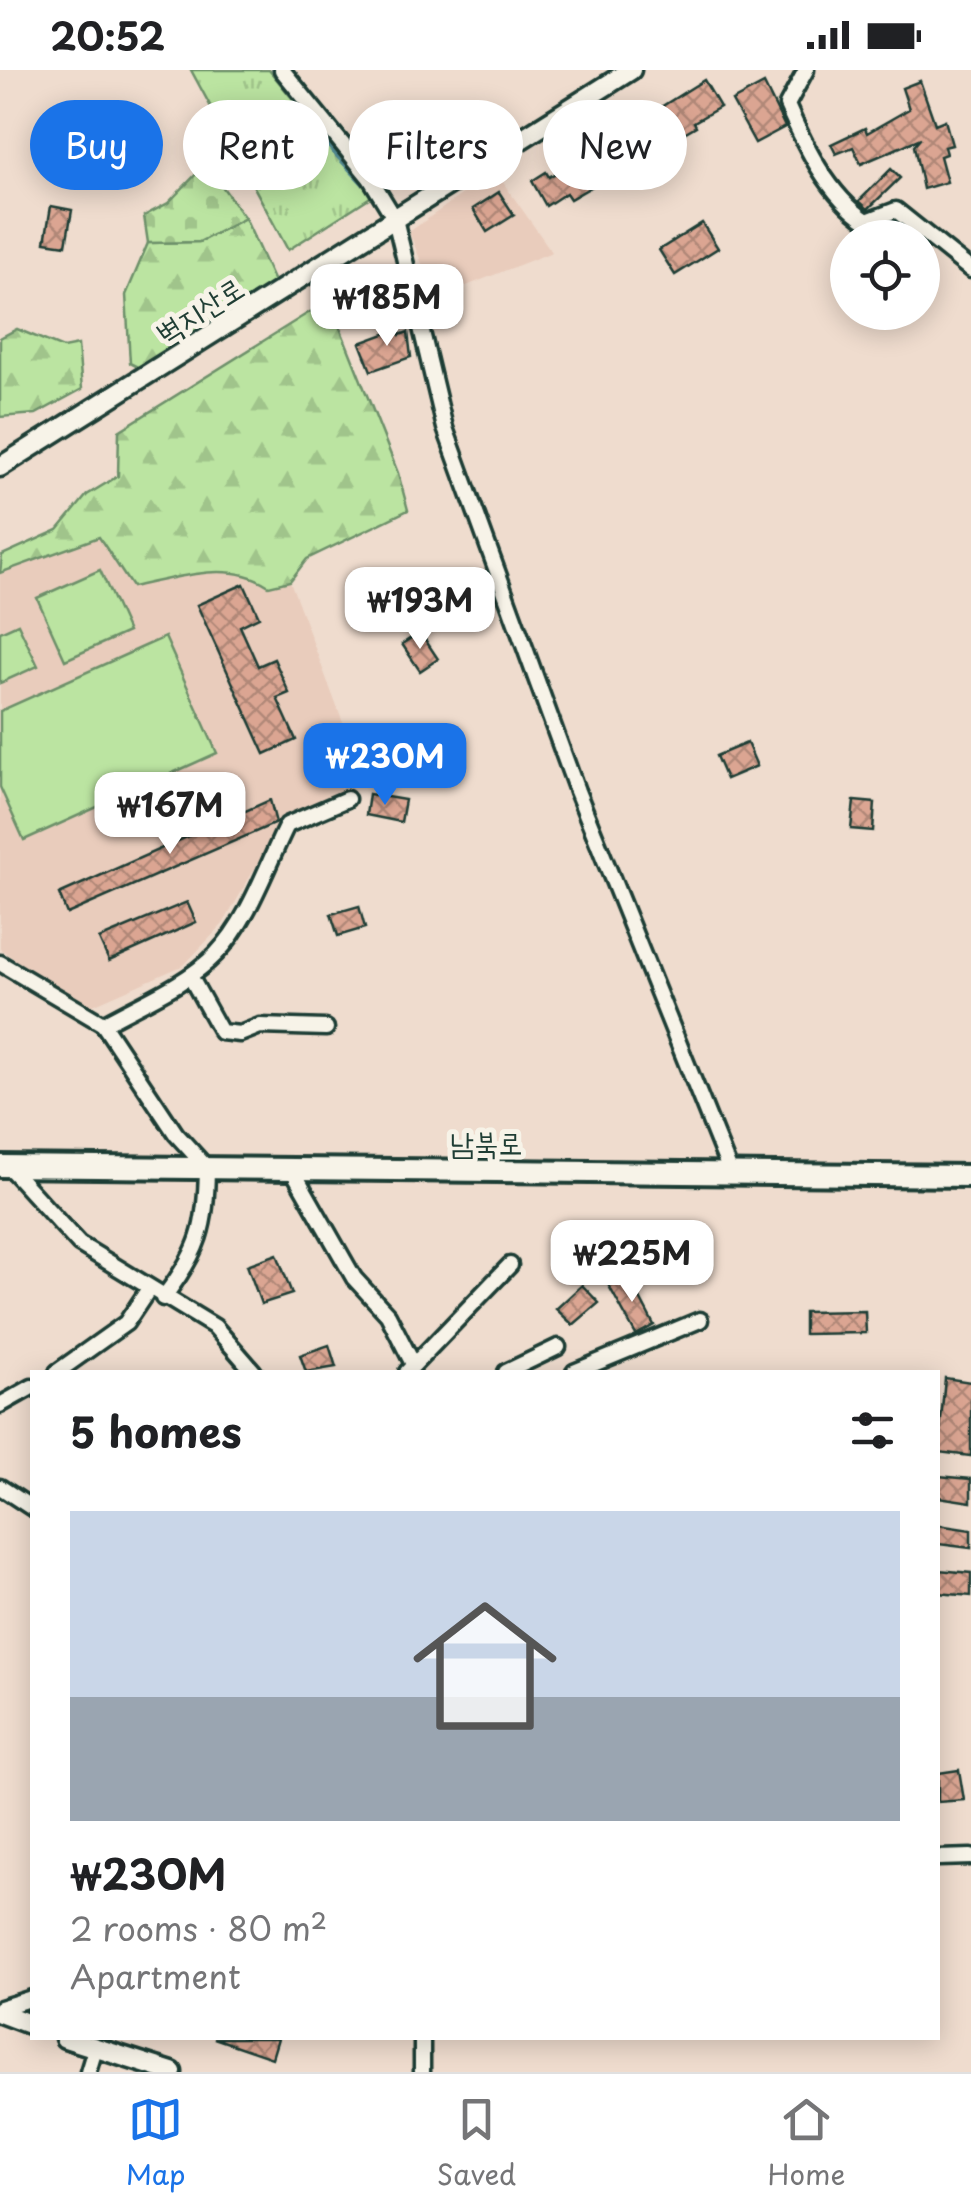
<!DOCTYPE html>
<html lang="en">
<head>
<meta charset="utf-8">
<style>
  body { margin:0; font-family:"Playpen Sans","Poor Story",sans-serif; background:#f2f2f2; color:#202124; height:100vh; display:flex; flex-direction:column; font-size:38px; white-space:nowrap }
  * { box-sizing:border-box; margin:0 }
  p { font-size:32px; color:#757577 }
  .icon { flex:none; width:55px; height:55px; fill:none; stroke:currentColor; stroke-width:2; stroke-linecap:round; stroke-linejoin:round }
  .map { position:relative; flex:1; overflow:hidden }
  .drawer { position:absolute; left:30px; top:1300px; width:910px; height:670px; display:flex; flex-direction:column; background:#fff; border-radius:0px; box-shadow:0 5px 25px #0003 }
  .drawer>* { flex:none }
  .banner { position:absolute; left:30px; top:30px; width:912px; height:90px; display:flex; gap:20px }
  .buttons { position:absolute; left:830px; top:150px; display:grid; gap:20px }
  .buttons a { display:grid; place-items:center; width:110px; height:110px; border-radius:50%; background:#fff; box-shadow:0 5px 25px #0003; font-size:50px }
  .price { position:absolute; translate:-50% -85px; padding:0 22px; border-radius:20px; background:#fff; color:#222; font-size:32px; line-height:65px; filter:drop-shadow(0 2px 5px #0008) }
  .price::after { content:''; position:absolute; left:50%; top:60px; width:30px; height:22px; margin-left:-15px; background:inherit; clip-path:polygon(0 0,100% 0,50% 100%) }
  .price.on { background:#1a73e8; color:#fff }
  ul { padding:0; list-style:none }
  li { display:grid; align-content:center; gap:20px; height:530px; padding:0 40px }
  li span { display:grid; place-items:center; height:310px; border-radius:0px; color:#555 }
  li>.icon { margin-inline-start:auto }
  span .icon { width:180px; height:180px; fill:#fffc; stroke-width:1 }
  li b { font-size:42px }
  h2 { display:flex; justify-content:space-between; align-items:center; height:120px; padding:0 40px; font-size:42px }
  .chip { padding:0 35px; border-radius:45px; background:#fff; box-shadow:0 5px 25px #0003; font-size:35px; line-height:90px }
  .chip.on { background:#1a73e8; color:#fff }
  .status { display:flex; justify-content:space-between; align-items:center; height:70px; padding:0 50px; background:#fff; direction:ltr }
  .status svg { height:28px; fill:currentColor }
  .menu { display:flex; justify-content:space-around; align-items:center; height:140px; border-top:2px solid #e0e0e0; background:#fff; font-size:28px; color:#757577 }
  .menu a { display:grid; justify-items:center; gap:5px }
  .menu .on { color:#1a73e8 }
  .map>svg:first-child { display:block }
  .built { fill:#e9ccbc }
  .grass { fill:url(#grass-tufts); stroke:#6d906a; stroke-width:2.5 }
  .forest { fill:url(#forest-firs); stroke:#6d906a; stroke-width:2.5 }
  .cemetery { fill:url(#cemetery-stones); stroke:#6d906a; stroke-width:2.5 }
  .garden { fill:#bbe4a1; stroke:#6d906a; stroke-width:2.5 }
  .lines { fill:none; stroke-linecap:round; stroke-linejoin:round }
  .stream { stroke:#579099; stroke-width:5 }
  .building { fill:url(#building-cross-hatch); stroke:#1f3d34; stroke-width:2.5 }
  .minor-casing { stroke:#1f3d34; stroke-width:21 }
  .tertiary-casing { stroke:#1f3d34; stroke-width:25 }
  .secondary-casing { stroke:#1f3d34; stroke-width:28 }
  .minor { stroke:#f7f3e8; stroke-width:14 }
  .tertiary { stroke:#f7f3e8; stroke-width:18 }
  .secondary { stroke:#f7f3e8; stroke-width:20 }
  .labels { text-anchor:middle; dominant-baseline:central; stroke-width:10; stroke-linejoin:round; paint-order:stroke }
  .street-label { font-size:30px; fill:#1f3d34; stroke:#f7f3e8 }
</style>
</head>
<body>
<div class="status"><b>20:52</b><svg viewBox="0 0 49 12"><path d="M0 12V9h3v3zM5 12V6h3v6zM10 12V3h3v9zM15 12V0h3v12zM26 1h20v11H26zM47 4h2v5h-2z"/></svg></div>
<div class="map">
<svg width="971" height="2002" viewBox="0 0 971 2002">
  <defs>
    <pattern id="grass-tufts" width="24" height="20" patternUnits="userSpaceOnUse" patternTransform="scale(2.5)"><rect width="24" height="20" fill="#bbe4a1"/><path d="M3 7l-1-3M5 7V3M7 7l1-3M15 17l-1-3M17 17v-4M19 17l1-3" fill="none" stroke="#a0c48b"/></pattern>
    <pattern id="forest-firs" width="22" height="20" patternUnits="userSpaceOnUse" patternTransform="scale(2.5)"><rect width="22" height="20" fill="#bbe4a1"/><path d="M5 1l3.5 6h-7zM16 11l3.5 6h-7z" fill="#a0c48b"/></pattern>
    <pattern id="cemetery-stones" width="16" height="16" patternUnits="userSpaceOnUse" patternTransform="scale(2.5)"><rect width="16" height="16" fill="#bbe4a1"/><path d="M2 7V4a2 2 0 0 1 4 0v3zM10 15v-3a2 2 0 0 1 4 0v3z" fill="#a0c48b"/></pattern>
    <pattern id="building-cross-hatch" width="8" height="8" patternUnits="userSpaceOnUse" patternTransform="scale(2.5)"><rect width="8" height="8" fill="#dba592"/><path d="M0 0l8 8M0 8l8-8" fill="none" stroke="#b18878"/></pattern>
  </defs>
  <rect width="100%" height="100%" fill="#efdcce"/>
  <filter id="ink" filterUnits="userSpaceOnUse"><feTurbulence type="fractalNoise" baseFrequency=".01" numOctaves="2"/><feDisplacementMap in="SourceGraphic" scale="20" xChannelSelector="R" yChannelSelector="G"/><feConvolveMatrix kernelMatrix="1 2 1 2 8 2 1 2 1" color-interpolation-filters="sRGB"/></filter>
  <g filter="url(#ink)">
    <g class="built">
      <path d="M495 101 552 182 436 228 409 162Z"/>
      <path d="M100 466 132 517 204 503H249L269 516 290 511 343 653 340 723 282 751 223 854 184 895 93 935H79L0 879V503Z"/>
    </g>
    <path class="grass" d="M191 0H269L372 126 288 180Z"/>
    <g class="forest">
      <path d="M245 148 275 214 138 297 130 293 126 225 148 173 199 172Z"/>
      <path d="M329 230 398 403 408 440 307 489 290 511 269 516C229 489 176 508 132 517L99 467 0 503 2 485 58 460 87 425 118 406 119 361Z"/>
      <path d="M17 259 63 278 78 275 82 319 36 344 0 347V268Z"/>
    </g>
    <path class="cemetery" d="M206 94 245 148 199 172 148 173 144 146 168 133Z"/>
    <g class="garden">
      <path d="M100 500 128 562 65 590 37 528Z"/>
      <path d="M18 554 38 596 0 613V562Z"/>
      <path d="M165 567 217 683 24 770 0 717V641Z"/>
    </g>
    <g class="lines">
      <path class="stream" d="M274 0 333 81 364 114"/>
    </g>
    <g class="building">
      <path d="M704 10 720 37 694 52 696 56 570 129 566 123 546 136 532 111 546 102 549 107Z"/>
      <path d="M920 11 935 54 945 50 952 75 944 77 946 84 940 86 947 112 923 119 914 76 921 68 861 94 853 77 836 84 831 74 865 58 867 63 909 39 902 18Z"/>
      <path d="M764 14 785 57 755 73 732 31Z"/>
      <path d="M891 99 900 108 868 139 859 131Z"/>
      <path d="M499 122 514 145 487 162 473 139Z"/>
      <path d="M51 136 72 140 66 175 45 172Z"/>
      <path d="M702 153 718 178 675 205 659 180Z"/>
      <path d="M398 259 400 265 408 262 411 287 371 301 360 273Z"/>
      <path d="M244 514 259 547 240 556 258 596 274 589 289 623 277 628 296 670 265 684 197 535Z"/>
      <path d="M420 562 438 589 420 601 402 574Z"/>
      <path d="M747 673 757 696 726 709 716 686Z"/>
      <path d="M369 724 405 730 401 752 366 745Z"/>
      <path d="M270 730 276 753 67 844 59 824Z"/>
      <path d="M854 731 875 733 873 761 851 759Z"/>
      <path d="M187 832 196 852 109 891 99 869Z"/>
      <path d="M359 836 365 858 338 866 331 844Z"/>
      <path d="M277 1184 292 1224 261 1234 247 1195Z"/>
      <path d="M628 1205 654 1255 636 1265 609 1216Z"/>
      <path d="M582 1215 599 1233 573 1255 556 1239Z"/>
      <path d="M865 1241 866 1263 804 1264V1242Z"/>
      <path d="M329 1275 336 1297 306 1302 300 1285Z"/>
      <path d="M945 1308 971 1312V1386L938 1382Z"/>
      <path d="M938 1406 971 1409V1432L938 1427Z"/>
      <path d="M938 1455 971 1460V1478L938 1474Z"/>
      <path d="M938 1500 971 1503V1526L938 1523Z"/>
      <path d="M959 1700 964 1730 938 1732V1703Z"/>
      <path d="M214 1968H278L272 1988Z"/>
    </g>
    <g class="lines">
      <g class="minor-casing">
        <g id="minor">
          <path d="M282 0 370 108 395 149 445 358 577 721 730 1101"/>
          <path d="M806 0 787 35C805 76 828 125 867 151L896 140 971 200"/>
          <path d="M0 893 103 954 176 1064 207 1098C206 1158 200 1180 163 1228"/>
          <path d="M190 906 221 962 240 964 260 956 326 958"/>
          <path d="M103 954C140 933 186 915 216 884 249 850 266 797 287 755L347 729"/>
          <path d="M8 1096 79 1174 215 1257 254 1302"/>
          <path d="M293 1101 354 1208 388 1245 413 1294"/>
          <path d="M57 1302 126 1253 148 1220"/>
          <path d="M407 1302 510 1195"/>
          <path d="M506 1302 558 1277"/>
          <path d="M574 1302 700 1250"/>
          <path d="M0 1335 32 1317"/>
          <path d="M0 1417 32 1438"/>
          <path d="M938 1788 971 1787"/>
          <path d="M0 1938 32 1928"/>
          <path d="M88 2002 95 1979"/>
          <path d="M422 2002V1968"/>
        </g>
      </g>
      <g class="tertiary-casing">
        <g id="tertiary">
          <path d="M0 397 631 0"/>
          <path d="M0 1943 32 1955"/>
          <path d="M65 1968 172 2002"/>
        </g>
      </g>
      <g class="secondary-casing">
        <path id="secondary" d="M0 1096 971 1106"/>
      </g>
      <use href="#minor" class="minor"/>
      <use href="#tertiary" class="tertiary"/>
      <use href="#secondary" class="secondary"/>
    </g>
  </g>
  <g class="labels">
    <g class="street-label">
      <text transform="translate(199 239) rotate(-32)">벽지산로</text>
      <text x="486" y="1071">남북로</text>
    </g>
  </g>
</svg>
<div class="buttons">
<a><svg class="icon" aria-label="locate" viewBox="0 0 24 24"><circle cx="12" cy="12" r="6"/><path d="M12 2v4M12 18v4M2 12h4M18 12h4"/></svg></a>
</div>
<b class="price" style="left:387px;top:279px">₩185M</b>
<b class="price" style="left:420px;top:582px">₩193M</b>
<b class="price on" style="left:385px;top:738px">₩230M</b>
<b class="price" style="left:170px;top:787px">₩167M</b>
<b class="price" style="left:632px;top:1235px">₩225M</b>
<div class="banner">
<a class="chip on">Buy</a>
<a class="chip">Rent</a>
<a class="chip">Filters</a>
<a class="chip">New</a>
</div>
<section class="drawer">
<h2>5 homes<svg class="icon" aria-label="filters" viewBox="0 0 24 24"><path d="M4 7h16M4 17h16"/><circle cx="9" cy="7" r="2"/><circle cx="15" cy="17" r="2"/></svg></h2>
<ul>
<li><span style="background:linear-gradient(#c9d6e8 60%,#9aa5b1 0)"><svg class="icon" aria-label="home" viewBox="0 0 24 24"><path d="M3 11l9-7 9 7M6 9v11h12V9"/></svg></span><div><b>₩230M</b><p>2 rooms · 80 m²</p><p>Apartment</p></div></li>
</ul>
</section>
</div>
<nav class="menu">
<a class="on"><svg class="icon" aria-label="map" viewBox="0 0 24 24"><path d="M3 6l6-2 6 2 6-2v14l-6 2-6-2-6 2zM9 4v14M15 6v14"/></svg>Map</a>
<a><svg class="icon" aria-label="saved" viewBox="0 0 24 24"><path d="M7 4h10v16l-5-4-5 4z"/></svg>Saved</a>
<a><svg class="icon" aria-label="home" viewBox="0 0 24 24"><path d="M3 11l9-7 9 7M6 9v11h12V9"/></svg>Home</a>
</nav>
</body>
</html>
